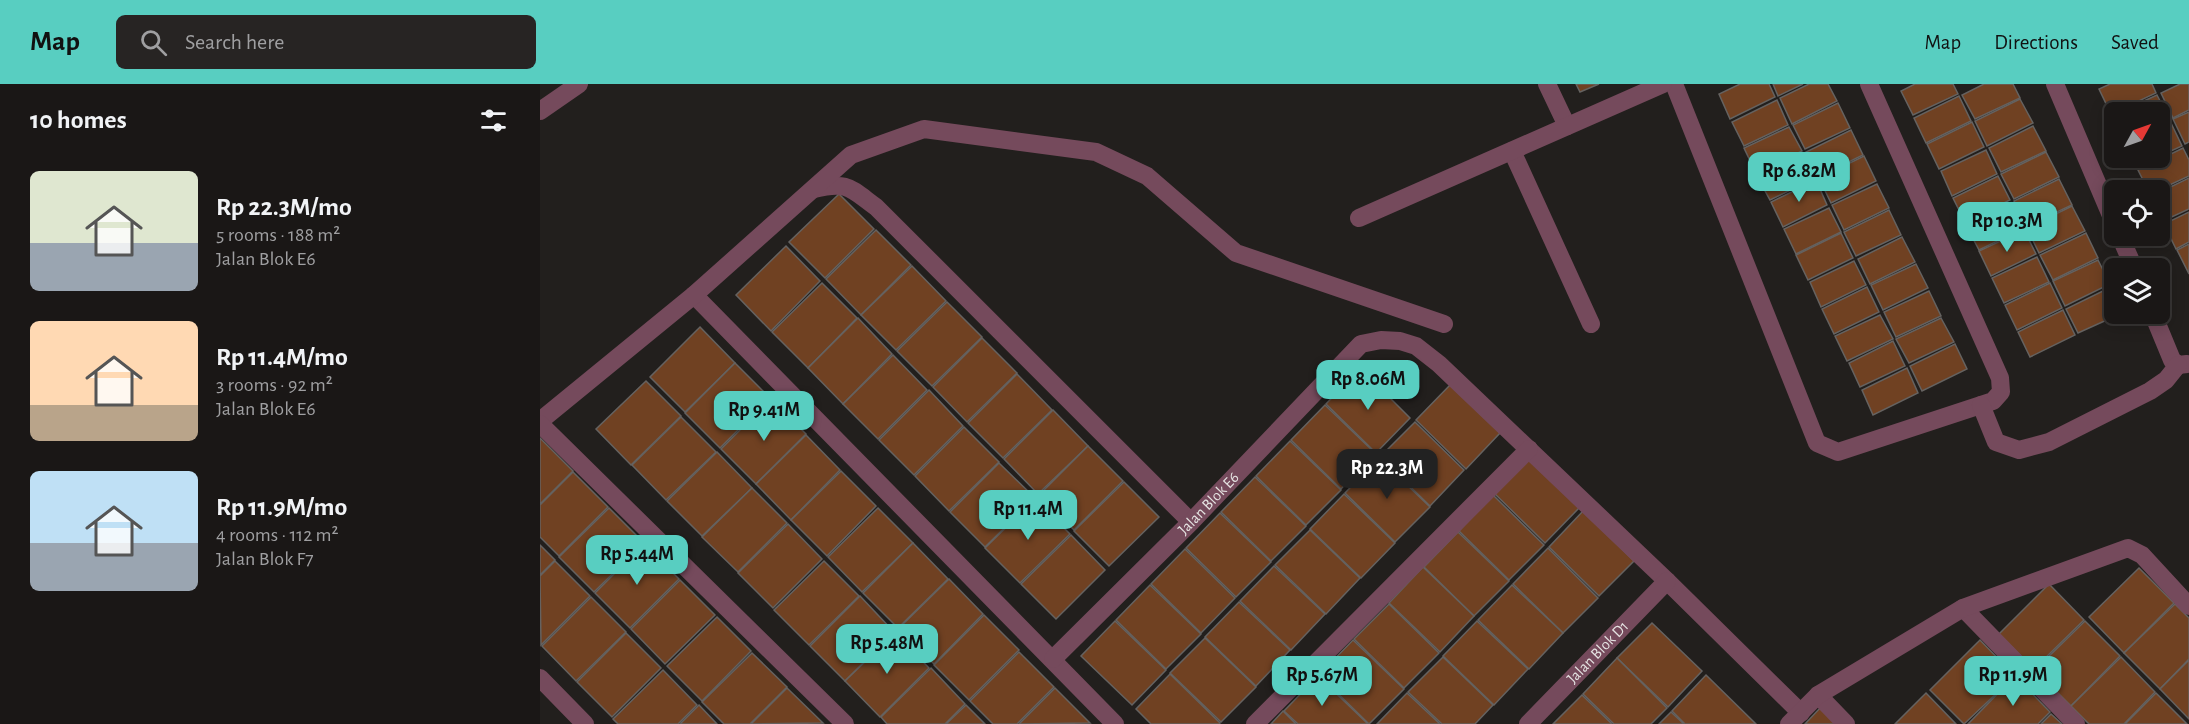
<!DOCTYPE html>
<html lang="en">
<head>
<meta charset="utf-8">
<style>
  body { margin:0; font-family:"Alegreya Sans",sans-serif; background:#272423; color:#f1f3f6; height:100vh; display:flex; flex-direction:column; font-size:22px; white-space:nowrap }
  * { box-sizing:border-box; margin:0 }
  p { font-size:20px; color:#9f9fa1 }
  .icon { flex:none; width:33px; height:33px; fill:none; stroke:currentColor; stroke-width:2; stroke-linecap:round; stroke-linejoin:round }
  .map { position:relative; flex:1; overflow:hidden }
  .details { display:flex; flex-direction:column; background:#1a1716; width:540px }
  .details>* { flex:none }
  .needle { width:39px; rotate:50deg }
  .tools { position:absolute; left:1564px; top:18px; display:grid; gap:12px }
  .tools a { display:grid; place-items:center; width:66px; height:66px; border-radius:9px; background:#1a1716; box-shadow:0 3px 15px #0003,0 0 0 2px #383635; font-size:30px }
  .price { position:absolute; translate:-50% -51px; padding:0 14px; border-radius:12px; background:#58cec1; color:#111; font-size:20px; line-height:39px; filter:drop-shadow(0 2px 3px #0008) }
  .price::after { content:''; position:absolute; left:50%; top:36px; width:18px; height:14px; margin-left:-9px; background:inherit; clip-path:polygon(0 0,100% 0,50% 100%) }
  .price.current { background:#222; color:#fff }
  ul { padding:0; list-style:none }
  li { display:flex; align-items:center; gap:18px; height:150px; padding:0 30px }
  li span { display:grid; place-items:center; flex:none; width:168px; height:120px; border-radius:9px; color:#555 }
  li>.icon { margin-inline-start:auto }
  span .icon { width:72px; height:72px; fill:#fffc; stroke-width:1 }
  li b { font-size:26px }
  h2 { display:flex; justify-content:space-between; align-items:center; height:72px; padding:0 30px; font-size:26px }
  header { display:flex; align-items:center; gap:36px; box-sizing:border-box; height:84px; padding:0 30px; background:#58cec1; color:#111 }
  header strong { font-size:28px }
  nav { display:flex; gap:33px; margin-inline-start:auto; font-size:21px }
  .search { width:420px; height:54px; background:#272423; display:flex; align-items:center; gap:15px; box-sizing:border-box; padding:0 21px; border-radius:9px; color:#9f9fa1; font-size:22px }
  main { display:flex; flex:1; min-height:0 }
  .map>svg:first-child { display:block }
  .building { fill:#704122; stroke:#656260; stroke-width:1.5 }
  .lines { fill:none; stroke-linecap:round; stroke-linejoin:round }
  .minor { stroke:#754a5c; stroke-width:18 }
  .labels { text-anchor:middle; dominant-baseline:central; stroke-width:6; stroke-linejoin:round; paint-order:stroke }
  .street-label { font-size:16px; fill:#e5e3e2; stroke:#181614 }
</style>
</head>
<body>
<header>
<strong>Map</strong>
<div class="search"><svg class="icon" aria-label="search" viewBox="0 0 24 24"><circle cx="10" cy="10" r="6"/><path d="M15 15l6 6"/></svg>Search here</div>
<nav><a>Map</a><a>Directions</a><a>Saved</a></nav>
</header>
<main>
<section class="details">
<h2>10 homes<svg class="icon" aria-label="filters" viewBox="0 0 24 24"><path d="M4 7h16M4 17h16"/><circle cx="9" cy="7" r="2"/><circle cx="15" cy="17" r="2"/></svg></h2>
<ul>
<li><span style="background:linear-gradient(#dfe7d0 60%,#9aa5b1 0)"><svg class="icon" aria-label="home" viewBox="0 0 24 24"><path d="M3 11l9-7 9 7M6 9v11h12V9"/></svg></span><div><b>Rp 22.3M/mo</b><p>5 rooms · 188 m²</p><p>Jalan Blok E6</p></div></li>
<li><span style="background:linear-gradient(#ffd9b3 70%,#b9a48a 0)"><svg class="icon" aria-label="home" viewBox="0 0 24 24"><path d="M3 11l9-7 9 7M6 9v11h12V9"/></svg></span><div><b>Rp 11.4M/mo</b><p>3 rooms · 92 m²</p><p>Jalan Blok E6</p></div></li>
<li><span style="background:linear-gradient(#bfe0f5 60%,#9aa5b1 0)"><svg class="icon" aria-label="home" viewBox="0 0 24 24"><path d="M3 11l9-7 9 7M6 9v11h12V9"/></svg></span><div><b>Rp 11.9M/mo</b><p>4 rooms · 112 m²</p><p>Jalan Blok F7</p></div></li>
</ul>
</section>
<div class="map">
<svg width="1649" height="640" viewBox="0 0 1649 640">
  <rect width="100%" height="100%" fill="#221f1d"/>
  <g class="building">
    <path d="M1036 0H1059L1040 8Z"/>
    <path d="M1200 0H1229L1235 13 1190 35 1179 10Z"/>
    <path d="M1233 0H1263L1238 12Z"/>
    <path d="M1269 0H1288L1297 17 1252 40 1240 14Z"/>
    <path d="M1375 0H1413L1418 10 1373 31 1361 7Z"/>
    <path d="M1444 0H1473L1480 14 1435 35 1422 11Z"/>
    <path d="M1570 0H1612L1616 9 1571 30 1559 5Z"/>
    <path d="M1640 0H1649V26L1633 34 1621 9Z"/>
    <path d="M1617 11 1630 36 1620 40V28H1580Z"/>
    <path d="M1419 12 1431 37 1386 59 1374 34Z"/>
    <path d="M1480 15 1493 39 1447 62 1435 37Z"/>
    <path d="M1237 16 1248 41 1204 62 1192 38Z"/>
    <path d="M1298 19 1310 44 1265 65 1253 41Z"/>
    <path d="M1649 28V58L1645 60 1633 35Z"/>
    <path d="M1630 37 1642 62 1620 72V42Z"/>
    <path d="M1432 38 1444 63 1399 85 1387 60Z"/>
    <path d="M1493 42 1506 67 1461 88 1449 64Z"/>
    <path d="M1249 43 1262 67 1216 89 1204 64Z"/>
    <path d="M1311 46 1323 71 1278 93 1266 68Z"/>
    <path d="M1643 64 1649 76V92L1619 106H1608L1598 86Z"/>
    <path d="M1446 66 1457 90 1412 112 1401 87Z"/>
    <path d="M1506 68 1519 93 1474 115 1461 90Z"/>
    <path d="M1263 70 1275 94 1230 116 1217 92Z"/>
    <path d="M1324 72 1336 97 1291 119 1279 94Z"/>
    <path d="M1592 74H1618L1597 83Z"/>
    <path d="M1458 92 1470 116 1425 138 1413 114Z"/>
    <path d="M1649 94V125L1623 137 1620 131V108Z"/>
    <path d="M1519 95 1532 121 1487 142 1474 117Z"/>
    <path d="M1276 96 1287 121 1243 143 1231 118Z"/>
    <path d="M1337 100 1349 124 1304 146 1292 121Z"/>
    <path d="M299 110 334 145 285 194 249 158Z"/>
    <path d="M1471 119 1484 144 1439 166 1426 141Z"/>
    <path d="M1532 122 1545 147 1499 169 1487 144Z"/>
    <path d="M1289 124 1301 148 1256 170 1244 145Z"/>
    <path d="M1349 126 1361 151 1316 172 1304 148Z"/>
    <path d="M1649 128V158L1636 165 1624 140Z"/>
    <path d="M336 146 371 181 321 231 286 195Z"/>
    <path d="M1484 146 1496 170 1451 192 1439 167Z"/>
    <path d="M1301 149 1313 174 1268 196 1256 171Z"/>
    <path d="M1546 149 1558 174 1513 196 1500 171Z"/>
    <path d="M1362 153 1375 178 1330 200 1318 175Z"/>
    <path d="M1649 160V190L1637 166Z"/>
    <path d="M246 162 280 197 231 247 196 211Z"/>
    <path d="M1497 173 1509 198 1464 219 1452 194Z"/>
    <path d="M1558 176 1570 200 1525 222 1513 197Z"/>
    <path d="M1314 177 1326 201 1281 223 1270 198Z"/>
    <path d="M1376 180 1388 204 1343 226 1331 201Z"/>
    <path d="M372 182 406 217 356 266 321 231Z"/>
    <path d="M282 199 317 234 268 284 232 248Z"/>
    <path d="M1510 199 1522 224 1477 246 1465 221Z"/>
    <path d="M1327 203 1339 228 1294 250 1282 225Z"/>
    <path d="M1571 203 1575 211V230H1580L1538 249 1526 225Z"/>
    <path d="M1389 207 1401 232 1356 253 1344 228Z"/>
    <path d="M407 218 442 253 392 302 357 267Z"/>
    <path d="M1523 226 1535 251 1490 273 1478 248Z"/>
    <path d="M1340 231 1353 255 1307 277 1295 252Z"/>
    <path d="M318 234 352 270 303 320 268 284Z"/>
    <path d="M1401 234 1414 258 1369 279 1356 255Z"/>
    <path d="M160 243 195 279 145 328 110 293Z"/>
    <path d="M442 254 477 289 427 338 393 303Z"/>
    <path d="M1353 257 1365 282 1320 303 1309 279Z"/>
    <path d="M1415 260 1427 285 1382 307 1370 282Z"/>
    <path d="M353 271 387 306 338 355 303 320Z"/>
    <path d="M195 279 230 314 180 364 145 329Z"/>
    <path d="M820 284 870 334 836 369 786 320Z"/>
    <path d="M1367 284 1378 309 1333 331 1322 306Z"/>
    <path d="M477 290 512 326 463 374 428 339Z"/>
    <path d="M106 297 141 332 91 381 56 345Z"/>
    <path d="M910 301 960 349 926 385 876 336Z"/>
    <path d="M389 306 423 342 374 391 339 356Z"/>
    <path d="M231 315 266 350 216 400 181 365Z"/>
    <path d="M785 321 835 369 801 405 751 356Z"/>
    <path d="M513 326 548 362 498 410 464 375Z"/>
    <path d="M141 333 176 368 126 416 92 381Z"/>
    <path d="M875 338 924 386 890 422 840 373Z"/>
    <path d="M424 343 459 378 409 427 375 392Z"/>
    <path d="M266 351 300 386 251 436 216 400Z"/>
    <path d="M0 354 33 387 0 420Z"/>
    <path d="M750 357 801 406 766 441 716 392Z"/>
    <path d="M548 362 583 397 534 446 499 411Z"/>
    <path d="M177 368 212 404 162 452 127 417Z"/>
    <path d="M839 374 890 423 855 458 805 409Z"/>
    <path d="M989 374 1039 424 1005 459 955 410Z"/>
    <path d="M459 379 495 414 445 463 410 428Z"/>
    <path d="M301 387 336 422 287 472 251 436Z"/>
    <path d="M33 388 68 423 19 472 0 453V421Z"/>
    <path d="M715 393 766 442 731 477 681 428Z"/>
    <path d="M584 398 619 433 569 482 534 447Z"/>
    <path d="M212 404 247 439 198 488 162 453Z"/>
    <path d="M804 410 855 459 821 494 770 445Z"/>
    <path d="M953 411 1004 461 969 496 919 447Z"/>
    <path d="M495 415 530 450 480 499 445 464Z"/>
    <path d="M69 424 104 459 54 508 19 473Z"/>
    <path d="M338 424 373 459 322 508 288 473Z"/>
    <path d="M1043 427 1094 477 1059 512 1009 463Z"/>
    <path d="M680 429 731 478 696 513 646 464Z"/>
    <path d="M248 440 282 475 233 524 198 489Z"/>
    <path d="M770 446 820 494 786 530 735 481Z"/>
    <path d="M918 448 969 497 934 532 884 483Z"/>
    <path d="M531 451 565 486 516 535 481 500Z"/>
    <path d="M373 459 408 495 358 544 323 509Z"/>
    <path d="M104 460 139 495 90 544 55 509Z"/>
    <path d="M0 461 15 476 0 491Z"/>
    <path d="M1008 464 1058 514 1023 549 973 500Z"/>
    <path d="M645 465 695 514 661 549 611 500Z"/>
    <path d="M15 477 50 512 1 561 0 492Z"/>
    <path d="M284 477 319 512 269 561 234 526Z"/>
    <path d="M734 482 785 530 751 566 700 517Z"/>
    <path d="M883 483 934 532 900 568 849 519Z"/>
    <path d="M1599 484 1634 519 1584 569 1549 533Z"/>
    <path d="M409 495 443 530 394 580 358 545Z"/>
    <path d="M140 496 175 531 125 580 91 545Z"/>
    <path d="M1509 500 1544 536 1494 585 1459 550Z"/>
    <path d="M610 501 661 550 626 585 576 536Z"/>
    <path d="M972 501 1023 549 989 585 938 536Z"/>
    <path d="M320 512 354 548 305 597 270 562Z"/>
    <path d="M51 513 86 548 36 597 2 562Z"/>
    <path d="M699 518 750 566 716 602 665 553Z"/>
    <path d="M849 520 899 569 864 604 814 555Z"/>
    <path d="M1635 520 1649 534V575L1620 605 1584 569Z"/>
    <path d="M444 531 479 566 429 616 394 581Z"/>
    <path d="M177 533 211 567 162 617 127 582Z"/>
    <path d="M575 537 626 586 592 621 541 572Z"/>
    <path d="M937 537 988 585 954 621 903 572Z"/>
    <path d="M1545 537 1580 572 1531 622 1495 586Z"/>
    <path d="M1112 539 1162 587 1128 623 1077 574Z"/>
    <path d="M86 549 121 584 72 633 37 598Z"/>
    <path d="M355 549 389 584 340 633 305 597Z"/>
    <path d="M665 554 716 603 681 638 630 589Z"/>
    <path d="M813 556 864 605 829 640 779 591Z"/>
    <path d="M1440 556 1475 592 1424 640 1390 606Z"/>
    <path d="M479 568 514 603 477 640H453L430 617Z"/>
    <path d="M212 569 247 603 210 640H184L162 618Z"/>
    <path d="M903 573 953 621 935 640H902L868 608Z"/>
    <path d="M1581 573 1615 608 1584 640H1549L1531 622Z"/>
    <path d="M1077 574 1127 624 1111 640H1074L1043 610Z"/>
    <path d="M1649 576V635L1620 605Z"/>
    <path d="M391 584 425 620 405 640H347L341 633Z"/>
    <path d="M123 586 157 621 138 640H78L73 635Z"/>
    <path d="M630 590 680 639 679 640H611L596 625Z"/>
    <path d="M1166 591 1216 640H1145L1132 627Z"/>
    <path d="M778 592 828 640H758L744 627Z"/>
    <path d="M1475 592 1510 628 1498 640H1428Z"/>
    <path d="M247 604 283 639 211 640Z"/>
    <path d="M515 604 550 639 479 640Z"/>
    <path d="M867 609 900 640H837Z"/>
    <path d="M1386 609 1416 640H1355Z"/>
    <path d="M1616 609 1647 640H1585Z"/>
    <path d="M1042 611 1072 640H1013Z"/>
    <path d="M159 621 177 640H140Z"/>
    <path d="M426 621 445 640H406Z"/>
    <path d="M1281 623 1298 640H1265Z"/>
    <path d="M743 627 756 640H731Z"/>
    <path d="M1131 628 1144 640H1119Z"/>
    <path d="M1511 630 1522 640H1501Z"/>
  </g>
  <g class="lines">
    <g class="minor">
      <path d="M1007 0 1027 42"/>
      <path d="M1134 0 1277 359 1298 368 1453 317 1461 308 1460 294 1329 0"/>
      <path d="M1515 0 1575 141"/>
      <path d="M0 27 39 0"/>
      <path d="M972 67 1051 240"/>
      <path d="M274 105C308 97 310 104 336 123L651 438"/>
      <path d="M819 134 1123 0"/>
      <path d="M1580 152 1594 184"/>
      <path d="M154 211 575 640"/>
      <path d="M1613 230 1632 276 1638 281 1647 280"/>
      <path d="M1441 321 1456 358 1479 366 1509 358 1610 307 1626 296 1638 281"/>
      <path d="M0 337 154 211 311 71 384 45 556 68 607 92 696 169 904 240"/>
      <path d="M0 340 305 640"/>
      <path d="M1423 524 1536 640"/>
      <path id="s1" d="M513 575 651 438 821 260 841 256 860 257 876 262 899 280 1127 497 1261 629"/>
      <path d="M0 594 45 640"/>
      <path d="M1278 611 1306 640"/>
      <path d="M715 640 989 365"/>
      <path id="s2" d="M988 640 1127 497"/>
      <path d="M1249 640 1278 611 1423 524 1588 464 1602 471 1649 522"/>
    </g>
  </g>
  <g class="labels">
    <g class="street-label">
      <text stroke="none"><textPath href="#s1" startOffset="220">Jalan Blok E6</textPath></text>
      <text stroke="none"><textPath href="#s2" startOffset="100">Jalan Blok D1</textPath></text>
    </g>
  </g>
</svg>
<div class="tools">
<a><svg class="needle" viewBox="-14 -14 28 28"><path d="M0-13l5 13h-10z" fill="#e53935"/><path d="M0 13l5-13h-10z" fill="#9f9fa1"/></svg></a>
<a><svg class="icon" aria-label="locate" viewBox="0 0 24 24"><circle cx="12" cy="12" r="6"/><path d="M12 2v4M12 18v4M2 12h4M18 12h4"/></svg></a>
<a><svg class="icon" aria-label="layers" viewBox="0 0 24 24"><path d="M12 4l9 5-9 5-9-5zM3 14l9 5 9-5"/></svg></a>
</div>
<b class="price" style="left:1259px;top:119px">Rp 6.82M</b>
<b class="price" style="left:1467px;top:169px">Rp 10.3M</b>
<b class="price" style="left:828px;top:327px">Rp 8.06M</b>
<b class="price" style="left:224px;top:358px">Rp 9.41M</b>
<b class="price current" style="left:847px;top:416px">Rp 22.3M</b>
<b class="price" style="left:488px;top:457px">Rp 11.4M</b>
<b class="price" style="left:97px;top:502px">Rp 5.44M</b>
<b class="price" style="left:347px;top:591px">Rp 5.48M</b>
<b class="price" style="left:782px;top:623px">Rp 5.67M</b>
<b class="price" style="left:1473px;top:623px">Rp 11.9M</b>
</div>
</main>
</body>
</html>
